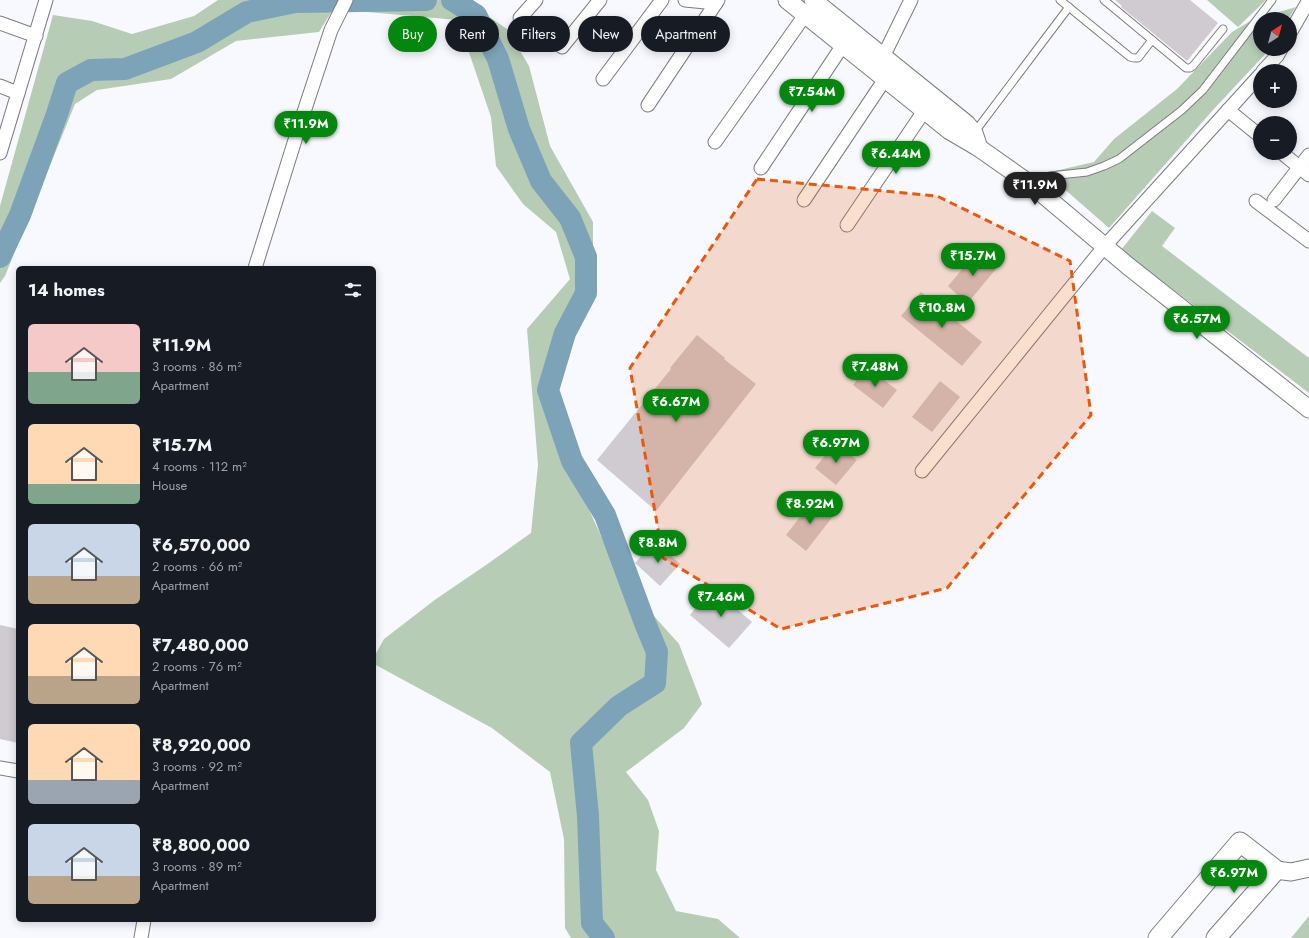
<!DOCTYPE html>
<html lang="en">
<head>
<meta charset="utf-8">
<style>
  body { margin:0; font-family:Jost,sans-serif; background:#242831; color:#f1f3f6; height:100vh; display:flex; flex-direction:column; font-size:15px; white-space:nowrap }
  * { box-sizing:border-box; margin:0 }
  p { font-size:13px; color:#9ea1a6 }
  .icon { flex:none; width:22px; height:22px; fill:none; stroke:currentColor; stroke-width:2; stroke-linecap:round; stroke-linejoin:round }
  .map { position:relative; flex:1; overflow:hidden }
  .panel { position:absolute; left:16px; top:266px; width:360px; height:656px; display:flex; flex-direction:column; background:#171b24; border-radius:6px; box-shadow:0 2px 10px #0003 }
  .panel>* { flex:none }
  .banner { position:absolute; left:388px; top:16px; width:380px; height:36px; display:flex; gap:8px }
  .needle { width:26px; rotate:36deg }
  .buttons { position:absolute; left:1253px; top:12px; display:grid; gap:8px }
  .buttons a { display:grid; place-items:center; width:44px; height:44px; border-radius:50%; background:#171b24; box-shadow:0 2px 10px #0003; font-size:20px }
  .price { position:absolute; translate:-50% -34px; padding:0 9px; border-radius:14px; background:#03870e; color:#fff; font-size:13px; line-height:26px; filter:drop-shadow(0 1px 2px #0008) }
  .price::after { content:''; position:absolute; left:50%; top:24px; width:12px; height:9px; margin-left:-6px; background:inherit; clip-path:polygon(0 0,100% 0,50% 100%) }
  .price.selected { background:#222; color:#fff }
  ul { padding:0; list-style:none }
  li { display:flex; align-items:center; gap:12px; height:100px; padding:0 12px }
  li span { display:grid; place-items:center; flex:none; width:112px; height:80px; border-radius:6px; color:#555 }
  li>.icon { margin-inline-start:auto }
  span .icon { width:48px; height:48px; fill:#fffc; stroke-width:1 }
  li b { font-size:17px }
  h2 { display:flex; justify-content:space-between; align-items:center; height:48px; padding:0 12px; font-size:17px }
  .chip { padding:0 14px; border-radius:18px; background:#171b24; box-shadow:0 2px 10px #0003; font-size:14px; line-height:36px }
  .chip.selected { background:#03870e; color:#fff }
  .map>svg:first-child { display:block }
  .green { fill:#b6ccb5 }
  .lines { fill:none; stroke-linecap:round; stroke-linejoin:round }
  .river { stroke:#7ca3b8; stroke-width:22 }
  .building { fill:#d0cad1 }
  .service-casing { stroke:#7b7c84; stroke-width:9 }
  .minor-casing { stroke:#7b7c84; stroke-width:15 }
  .tertiary-casing { stroke:#7b7c84; stroke-width:19 }
  .secondary-casing { stroke:#7b7c84; stroke-width:21 }
  .service { stroke:#fff; stroke-width:7 }
  .minor { stroke:#fff; stroke-width:13 }
  .tertiary { stroke:#fff; stroke-width:17 }
  .secondary { stroke:#fff; stroke-width:19 }
  .marked { fill:#e8590c; fill-opacity:0.2; stroke:#e8590c; stroke-width:3; stroke-dasharray:8 5; stroke-linejoin:round }
</style>
</head>
<body>
<div class="map">
<svg width="1309" height="938" viewBox="0 0 1309 938">
  <rect width="100%" height="100%" fill="#f7f9fe"/>
  <g class="green">
    <path d="M218 0H339L319 32 236 41 171 79 97 90 75 104 5 276 0 283V206L53 15 92 21 132 34 194 16Z"/>
    <path d="M362 0H464L507 29 529 66 550 146 593 222V287L555 330 543 389 556 431 586 503 620 578 679 644 702 704 684 728 626 772 648 800 659 831 656 870 676 911 718 919 740 938H571L565 928 564 839 550 772 492 728 374 664V657L384 639 436 599 486 565 531 533 538 465 527 329 570 279 556 232 523 204 496 166 491 117 458 20 367 12Z"/>
    <path d="M1207 0H1266L1238 27Z"/>
    <path d="M1296 7 1288 19H1260V49H1270L1269 50 1213 110 1109 228 1046 173 1094 162 1114 139 1177 89 1232 32 1252 20Z"/>
    <path d="M1152 211 1175 228 1162 246 1309 358V393L1121 250Z"/>
    <path d="M1309 916V938H1291Z"/>
  </g>
  <g class="lines">
    <g class="river">
      <path d="M452 0 476 15 498 59 519 129 541 181 570 218 586 257V293L565 333 548 390 572 461 605 515 645 623 657 652 655 683 619 706 581 743 588 816 592 923 604 938"/>
      <path d="M0 257 20 215 57 114 67 83 91 70 125 69 197 42 247 12 295 2 426 0"/>
    </g>
  </g>
  <g class="building">
    <path d="M1115 0H1190L1218 23 1187 61 1121 7 1122 6Z"/>
    <path d="M991 256 1000 264 967 304 948 286 970 260Z"/>
    <path d="M921 292 982 342 962 366 901 316Z"/>
    <path d="M697 335 725 358 724 359 756 384 656 511 597 460 671 369 670 368Z"/>
    <path d="M867 367 897 390 883 408 853 385Z"/>
    <path d="M940 381 960 397 932 432 912 417Z"/>
    <path d="M835 443 857 460 836 485 815 468Z"/>
    <path d="M814 499 834 515 806 551 786 535Z"/>
    <path d="M655 541 680 564 660 586 635 563Z"/>
    <path d="M712 588 752 622 729 648 690 615Z"/>
    <path d="M0 625 18 629V743L0 739Z"/>
  </g>
  <g class="lines">
    <g class="service-casing">
      <g id="service">
        <path d="M1060 0 1130 57 1134 58H1138L1152 40"/>
        <path d="M1104 0 1186 68H1190L1193 66 1223 29"/>
        <path d="M974 133 1069 7"/>
        <path d="M1033 186 1043 179 1050 176 1087 172 1104 166 1119 159 1182 110 1203 90 1272 0"/>
      </g>
    </g>
    <g class="minor-casing">
      <g id="minor">
        <path d="M685 0 716 3"/>
        <path d="M520 18 536 0"/>
        <path d="M0 23 36 36"/>
        <path d="M1290 33 1309 0"/>
        <path d="M562 47 600 0"/>
        <path d="M883 57 911 0"/>
        <path d="M1263 71 1277 56 1281 49"/>
        <path d="M603 79 662 0"/>
        <path d="M0 86 18 93"/>
        <path d="M648 105 718 0"/>
        <path d="M1228 110 1260 136"/>
        <path d="M715 142 805 15"/>
        <path d="M0 153 46 0"/>
        <path d="M1282 153 1309 175"/>
        <path d="M761 168 843 45"/>
        <path d="M804 200 885 79"/>
        <path d="M1274 200 1309 155"/>
        <path d="M1256 201 1309 241"/>
        <path d="M847 225 924 111"/>
        <path d="M255 268 300 124 331 30 346 0"/>
        <path d="M922 471 1104 247 1260 75"/>
        <path d="M0 768 18 771"/>
        <path d="M141 938 144 920"/>
      </g>
    </g>
    <g class="tertiary-casing">
      <g id="tertiary">
        <path d="M787 0 950 131 979 148 1033 186 1128 266 1309 409"/>
        <path d="M813 0 967 124 974 133 979 148"/>
        <path d="M1276 870 1291 872 1309 868"/>
      </g>
    </g>
    <g class="secondary-casing">
      <path id="secondary" d="M1158 938 1240 842 1276 870 1216 938"/>
    </g>
    <use href="#service" class="service"/>
    <use href="#minor" class="minor"/>
    <use href="#tertiary" class="tertiary"/>
    <use href="#secondary" class="secondary"/>
  </g>
  <path class="marked" d="M757 179 937 196 1070 261 1091 415 947 588 781 629 663 558 630 368Z"/>
</svg>
<div class="buttons">
<a><svg class="needle" viewBox="-14 -14 28 28"><path d="M0-13l5 13h-10z" fill="#e53935"/><path d="M0 13l5-13h-10z" fill="#9ea1a6"/></svg></a>
<a>+</a>
<a>−</a>
</div>
<b class="price" style="left:812px;top:113px">₹7.54M</b>
<b class="price" style="left:306px;top:145px">₹11.9M</b>
<b class="price" style="left:896px;top:175px">₹6.44M</b>
<b class="price selected" style="left:1035px;top:206px">₹11.9M</b>
<b class="price" style="left:973px;top:277px">₹15.7M</b>
<b class="price" style="left:942px;top:329px">₹10.8M</b>
<b class="price" style="left:1197px;top:340px">₹6.57M</b>
<b class="price" style="left:875px;top:388px">₹7.48M</b>
<b class="price" style="left:676px;top:423px">₹6.67M</b>
<b class="price" style="left:836px;top:464px">₹6.97M</b>
<b class="price" style="left:810px;top:525px">₹8.92M</b>
<b class="price" style="left:658px;top:564px">₹8.8M</b>
<b class="price" style="left:721px;top:618px">₹7.46M</b>
<b class="price" style="left:1234px;top:894px">₹6.97M</b>
<div class="banner">
<a class="chip selected">Buy</a>
<a class="chip">Rent</a>
<a class="chip">Filters</a>
<a class="chip">New</a>
<a class="chip">Apartment</a>
</div>
<section class="panel">
<h2>14 homes<svg class="icon" aria-label="filters" viewBox="0 0 24 24"><path d="M4 7h16M4 17h16"/><circle cx="9" cy="7" r="2"/><circle cx="15" cy="17" r="2"/></svg></h2>
<ul>
<li><span style="background:linear-gradient(#f6c9c9 60%,#7fa58c 0)"><svg class="icon" aria-label="home" viewBox="0 0 24 24"><path d="M3 11l9-7 9 7M6 9v11h12V9"/></svg></span><div><b>₹11.9M</b><p>3 rooms · 86 m²</p><p>Apartment</p></div></li>
<li><span style="background:linear-gradient(#ffd9b3 75%,#7fa58c 0)"><svg class="icon" aria-label="home" viewBox="0 0 24 24"><path d="M3 11l9-7 9 7M6 9v11h12V9"/></svg></span><div><b>₹15.7M</b><p>4 rooms · 112 m²</p><p>House</p></div></li>
<li><span style="background:linear-gradient(#c9d6e8 65%,#b9a48a 0)"><svg class="icon" aria-label="home" viewBox="0 0 24 24"><path d="M3 11l9-7 9 7M6 9v11h12V9"/></svg></span><div><b>₹6,570,000</b><p>2 rooms · 66 m²</p><p>Apartment</p></div></li>
<li><span style="background:linear-gradient(#ffd9b3 65%,#b9a48a 0)"><svg class="icon" aria-label="home" viewBox="0 0 24 24"><path d="M3 11l9-7 9 7M6 9v11h12V9"/></svg></span><div><b>₹7,480,000</b><p>2 rooms · 76 m²</p><p>Apartment</p></div></li>
<li><span style="background:linear-gradient(#ffd9b3 70%,#9aa5b1 0)"><svg class="icon" aria-label="home" viewBox="0 0 24 24"><path d="M3 11l9-7 9 7M6 9v11h12V9"/></svg></span><div><b>₹8,920,000</b><p>3 rooms · 92 m²</p><p>Apartment</p></div></li>
<li><span style="background:linear-gradient(#c9d6e8 65%,#b9a48a 0)"><svg class="icon" aria-label="home" viewBox="0 0 24 24"><path d="M3 11l9-7 9 7M6 9v11h12V9"/></svg></span><div><b>₹8,800,000</b><p>3 rooms · 89 m²</p><p>Apartment</p></div></li>
</ul>
</section>
</div>
</body>
</html>
